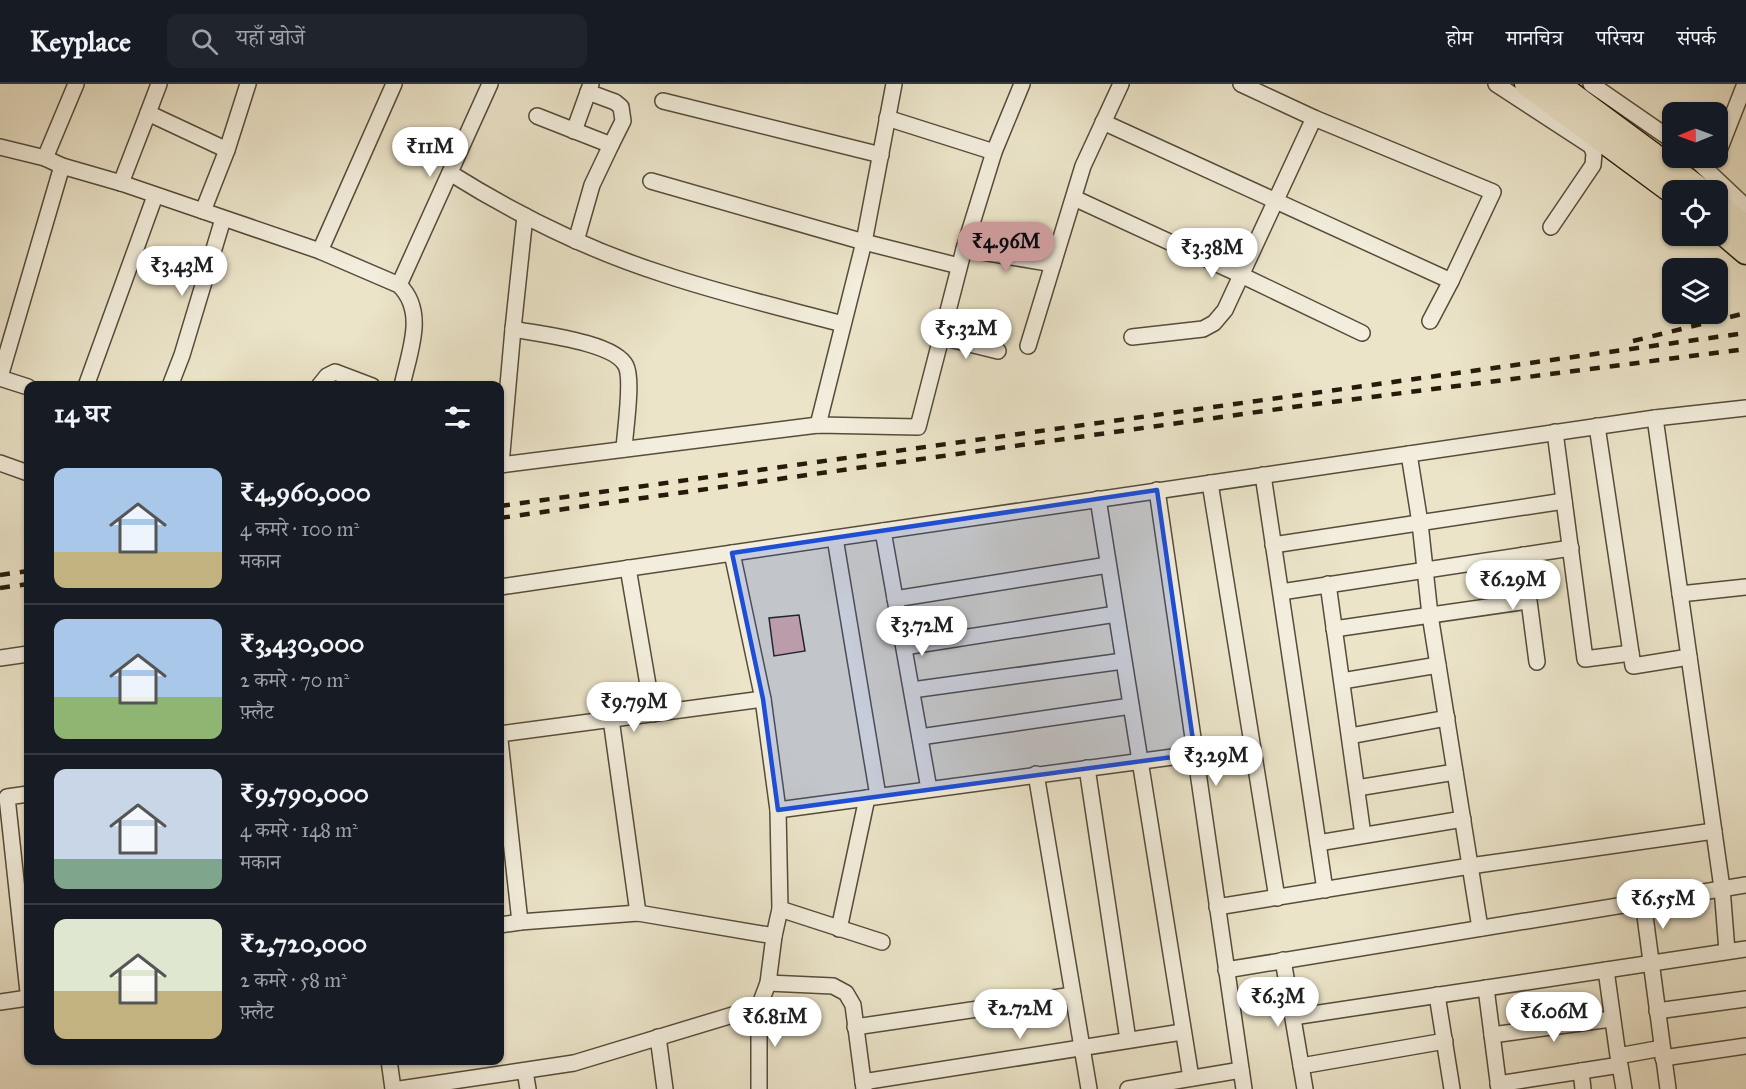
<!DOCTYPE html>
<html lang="hi">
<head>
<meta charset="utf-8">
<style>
  body { margin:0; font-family:"IM FELL Great Primer","Noto Serif Devanagari",serif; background:#20242c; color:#f1f3f6; height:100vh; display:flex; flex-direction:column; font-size:22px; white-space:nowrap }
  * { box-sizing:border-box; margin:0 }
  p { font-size:20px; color:#9ea1a6 }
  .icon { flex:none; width:33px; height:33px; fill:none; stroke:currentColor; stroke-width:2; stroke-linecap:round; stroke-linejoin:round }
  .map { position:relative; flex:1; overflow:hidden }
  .sheet { position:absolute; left:24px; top:297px; width:480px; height:684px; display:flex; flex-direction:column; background:#171b24; border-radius:12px; box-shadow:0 2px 4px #0004 }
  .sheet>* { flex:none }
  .needle { width:39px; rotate:269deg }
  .tools { position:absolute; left:1662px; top:18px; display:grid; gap:12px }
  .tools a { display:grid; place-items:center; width:66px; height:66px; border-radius:12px; background:#171b24; box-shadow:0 2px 4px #0004; font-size:30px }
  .price { position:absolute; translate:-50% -51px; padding:0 14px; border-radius:21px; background:#fff; color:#222; font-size:20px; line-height:39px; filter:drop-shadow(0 2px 3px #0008) }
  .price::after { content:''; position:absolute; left:50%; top:36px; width:18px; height:14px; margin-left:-9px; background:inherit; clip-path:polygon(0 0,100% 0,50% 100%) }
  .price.active { background:#c59692; color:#111 }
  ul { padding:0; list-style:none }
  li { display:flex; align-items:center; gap:18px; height:150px; padding:0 30px }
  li+li { border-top:2px solid #363941 }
  li span { display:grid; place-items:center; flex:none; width:168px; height:120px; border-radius:12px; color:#555 }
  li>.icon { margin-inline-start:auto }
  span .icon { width:72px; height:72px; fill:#fffc; stroke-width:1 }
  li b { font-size:26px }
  h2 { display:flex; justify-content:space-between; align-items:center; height:72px; padding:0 30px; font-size:26px }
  header { display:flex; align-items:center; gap:36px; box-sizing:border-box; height:84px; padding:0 30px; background:#171b24; border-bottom:2px solid #363941 }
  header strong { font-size:28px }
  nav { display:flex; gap:33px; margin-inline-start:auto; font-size:21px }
  .search { width:420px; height:54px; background:#20242c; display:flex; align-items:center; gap:15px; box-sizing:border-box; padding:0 21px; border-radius:12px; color:#9ea1a6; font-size:22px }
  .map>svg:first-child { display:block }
  .building { fill:#e3b0a0; stroke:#251a0a; stroke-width:1.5 }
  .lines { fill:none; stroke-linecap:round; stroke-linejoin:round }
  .street-casing { stroke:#564c3a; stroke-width:18 }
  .primary-casing { stroke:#251a0a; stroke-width:27 }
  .street { stroke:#f2eddc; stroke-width:15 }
  .primary { stroke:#ebe4c9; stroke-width:24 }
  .rail { stroke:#251a0a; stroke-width:4.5; stroke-dasharray:10 10; stroke-linecap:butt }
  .marked { fill:#1d4ed8; fill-opacity:0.2; stroke:#1d4ed8; stroke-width:4.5; stroke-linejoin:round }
</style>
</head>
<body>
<header>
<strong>Keyplace</strong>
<div class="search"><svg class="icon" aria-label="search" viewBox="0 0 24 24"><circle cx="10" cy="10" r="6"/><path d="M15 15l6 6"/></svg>यहाँ खोजें</div>
<nav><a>होम</a><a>मानचित्र</a><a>परिचय</a><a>संपर्क</a></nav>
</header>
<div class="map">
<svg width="1746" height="1005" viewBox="0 0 1746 1005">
  <rect width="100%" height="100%" fill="#ebe4c9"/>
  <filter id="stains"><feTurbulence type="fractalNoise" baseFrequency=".00333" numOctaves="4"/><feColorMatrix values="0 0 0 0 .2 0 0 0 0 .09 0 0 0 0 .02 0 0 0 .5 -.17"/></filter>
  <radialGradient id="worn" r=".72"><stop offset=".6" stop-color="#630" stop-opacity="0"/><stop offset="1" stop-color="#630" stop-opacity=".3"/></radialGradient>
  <path class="building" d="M799 531 805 567 774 572 769 534Z"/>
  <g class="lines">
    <g class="street-casing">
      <g id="street">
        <path d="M1241 0 1314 34 1493 108 1451 197 1430 237"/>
        <path d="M1496 0 1591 62 1594 69 1593 81 1551 143"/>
        <path d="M1591 0 1672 56"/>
        <path d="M588 8 615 18 621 23 623 37 611 61"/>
        <path d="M663 17 881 71"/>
        <path d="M148 29 159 0"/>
        <path d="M537 32 611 61 592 101 576 157"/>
        <path d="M887 34 994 68"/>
        <path d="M1103 38 1451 197"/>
        <path d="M574 47 591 0"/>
        <path d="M0 63 45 74 62 82 121 99 203 127 227 66 248 0"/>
        <path d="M1718 69 1745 0"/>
        <path d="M45 74 76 0"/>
        <path d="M1694 74 1746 123"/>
        <path d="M450 89C517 131 588 166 663 190 722 210 783 224 843 240"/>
        <path d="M651 97 864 158 959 182"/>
        <path d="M121 99 148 29 227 66"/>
        <path d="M1074 114 1241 191 1362 249"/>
        <path d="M203 127 320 167 399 201C427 228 409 268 402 302"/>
        <path d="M525 132 513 245C538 250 615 258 626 282 633 296 625 347 624 365"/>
        <path d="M964 165 1053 180"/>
        <path d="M320 167 394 0"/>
        <path d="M399 201 490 0"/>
        <path d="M941 253 998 267"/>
        <path d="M1132 253 1203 245 1214 239 1225 226 1314 34"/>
        <path d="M1028 262 1083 82 1121 0"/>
        <path d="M0 293 62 82"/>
        <path d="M0 294 28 303"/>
        <path d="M86 302 155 112"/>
        <path d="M170 302 182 271 223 135"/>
        <path d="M319 302 327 292 335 288 372 302"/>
        <path d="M1655 334 1722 804 1727 867"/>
        <path d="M818 341 864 158 894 0"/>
        <path d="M1597 342 1633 582 1689 573"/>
        <path d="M1555 348 1585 575 1631 569"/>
        <path d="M1409 370 1420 439 1430 531 1480 844"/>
        <path d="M0 379 28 389"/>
        <path d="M501 380 513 245"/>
        <path d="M500 381 818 341 918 343 964 165 994 68 1022 0"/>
        <path d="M1263 391 1325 806"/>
        <path d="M1210 399 1277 814"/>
        <path d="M1157 406 1244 1005"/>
        <path d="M1098 415 1191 994"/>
        <path d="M883 447 929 705"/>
        <path d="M835 454 878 712"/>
        <path d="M1273 461 1564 417"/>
        <path d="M1523 471 1537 578"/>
        <path d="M628 484 653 630"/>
        <path d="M1328 500 1363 751"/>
        <path d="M500 503 1655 334 1746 324"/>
        <path d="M1281 508 1571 464"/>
        <path d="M1680 510 1746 503"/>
        <path d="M895 515 1108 481"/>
        <path d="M1334 545 1528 517"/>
        <path d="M904 563 1116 530"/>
        <path d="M0 574 28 570"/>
        <path d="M1342 597 1438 581"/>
        <path d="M912 606 1123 577"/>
        <path d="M611 635 638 829"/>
        <path d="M500 650 763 615"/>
        <path d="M1350 652 1447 634"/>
        <path d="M920 653 1131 622"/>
        <path d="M500 656 520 838 500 841"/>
        <path d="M1087 684 1128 956"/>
        <path d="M1036 690 1089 1005"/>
        <path d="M1357 704 1455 688"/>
        <path d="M28 710 7 713 28 908"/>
        <path d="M778 726 1195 670"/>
        <path d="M1318 759 1463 735"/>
        <path d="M1643 817 1668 1005"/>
        <path d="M1217 823 1470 782 1714 747"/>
        <path d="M780 825 882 858"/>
        <path d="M520 838 638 829 774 852"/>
        <path d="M839 845 867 714"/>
        <path d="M1283 876 1305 1005"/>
        <path d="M1226 886 1746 801"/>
        <path d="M1606 886 1618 972 1662 964"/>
        <path d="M768 899 833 902 846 909 853 921 864 1005"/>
        <path d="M1486 904 1499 1005"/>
        <path d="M1437 911 1452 1005"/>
        <path d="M0 918 28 914"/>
        <path d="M1657 927 1746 915"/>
        <path d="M1293 933 1746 865"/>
        <path d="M855 943 1073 911"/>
        <path d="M1492 951 1611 935"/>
        <path d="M658 953 665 1005"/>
        <path d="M1663 974 1746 962"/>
        <path d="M389 976 393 1005"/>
        <path d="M1301 982 1445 957"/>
        <path d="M525 987 528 1005"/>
        <path d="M1581 987 1583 1005"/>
        <path d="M863 998 1182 948"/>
        <path d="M1498 1000 1620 981 1624 1005"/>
        <path d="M400 1005 574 979 759 923 768 899 774 852 780 825 778 726 763 615 732 469"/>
        <path d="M759 1005V923"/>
        <path d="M1128 1005 1241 986"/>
      </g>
    </g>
    <g class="primary-casing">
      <g id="primary">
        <path d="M1527 0 1672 107"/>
        <path d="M1557 0 1700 106"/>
        <path d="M1718 121 1746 145"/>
        <path d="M1718 144 1746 168"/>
      </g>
    </g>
    <use href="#street" class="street"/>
    <use href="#primary" class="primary"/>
    <g class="rail">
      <path d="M1633 257 1746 229"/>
      <path d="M500 422 1746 249"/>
      <path d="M500 434 1293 323 1746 265"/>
      <path d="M0 491 28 487"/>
      <path d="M0 504 28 500"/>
    </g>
  </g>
  <path class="marked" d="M1157 406 1195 670 778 726 763 615 732 469Z"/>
  <rect width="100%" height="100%" filter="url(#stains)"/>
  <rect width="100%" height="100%" fill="url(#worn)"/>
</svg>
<div class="tools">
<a><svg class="needle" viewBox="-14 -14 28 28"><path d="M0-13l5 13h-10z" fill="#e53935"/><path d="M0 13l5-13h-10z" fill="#9ea1a6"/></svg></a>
<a><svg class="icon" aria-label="locate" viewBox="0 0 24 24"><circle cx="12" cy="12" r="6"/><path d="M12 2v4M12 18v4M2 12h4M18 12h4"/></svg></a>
<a><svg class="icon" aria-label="layers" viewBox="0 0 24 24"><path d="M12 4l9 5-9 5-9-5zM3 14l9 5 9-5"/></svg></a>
</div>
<b class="price" style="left:430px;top:94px">₹11M</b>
<b class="price active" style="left:1006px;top:189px">₹4.96M</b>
<b class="price" style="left:1212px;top:195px">₹3.38M</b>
<b class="price" style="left:182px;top:213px">₹3.43M</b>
<b class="price" style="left:966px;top:276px">₹5.32M</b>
<b class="price" style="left:1513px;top:527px">₹6.29M</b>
<b class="price" style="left:922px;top:573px">₹3.72M</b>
<b class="price" style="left:634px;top:649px">₹9.79M</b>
<b class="price" style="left:1216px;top:703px">₹3.29M</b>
<b class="price" style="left:1663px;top:846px">₹6.55M</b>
<b class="price" style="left:1278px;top:944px">₹6.3M</b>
<b class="price" style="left:1020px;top:956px">₹2.72M</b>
<b class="price" style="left:1554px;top:959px">₹6.06M</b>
<b class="price" style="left:775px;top:964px">₹6.81M</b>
<section class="sheet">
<h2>14 घर<svg class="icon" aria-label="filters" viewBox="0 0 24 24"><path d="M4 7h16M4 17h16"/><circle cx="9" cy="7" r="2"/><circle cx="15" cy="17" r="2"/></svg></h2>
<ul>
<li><span style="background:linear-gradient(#a9c7e8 70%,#c2b280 0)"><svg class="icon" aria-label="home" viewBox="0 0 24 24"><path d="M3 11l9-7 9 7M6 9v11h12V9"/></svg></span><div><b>₹4,960,000</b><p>4 कमरे · 100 m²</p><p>मकान</p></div></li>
<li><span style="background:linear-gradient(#a9c7e8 65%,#8fb573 0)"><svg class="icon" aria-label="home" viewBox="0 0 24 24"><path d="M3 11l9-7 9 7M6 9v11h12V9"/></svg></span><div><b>₹3,430,000</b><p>2 कमरे · 70 m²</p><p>फ़्लैट</p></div></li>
<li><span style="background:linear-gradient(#c9d6e8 75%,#7fa58c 0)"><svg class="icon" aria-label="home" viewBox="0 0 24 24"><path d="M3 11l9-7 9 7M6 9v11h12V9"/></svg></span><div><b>₹9,790,000</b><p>4 कमरे · 148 m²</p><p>मकान</p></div></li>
<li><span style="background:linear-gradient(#dfe7d0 60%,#c2b280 0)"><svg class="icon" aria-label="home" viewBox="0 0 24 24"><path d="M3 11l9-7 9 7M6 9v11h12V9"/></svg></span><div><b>₹2,720,000</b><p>2 कमरे · 58 m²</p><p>फ़्लैट</p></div></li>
</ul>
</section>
</div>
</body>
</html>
